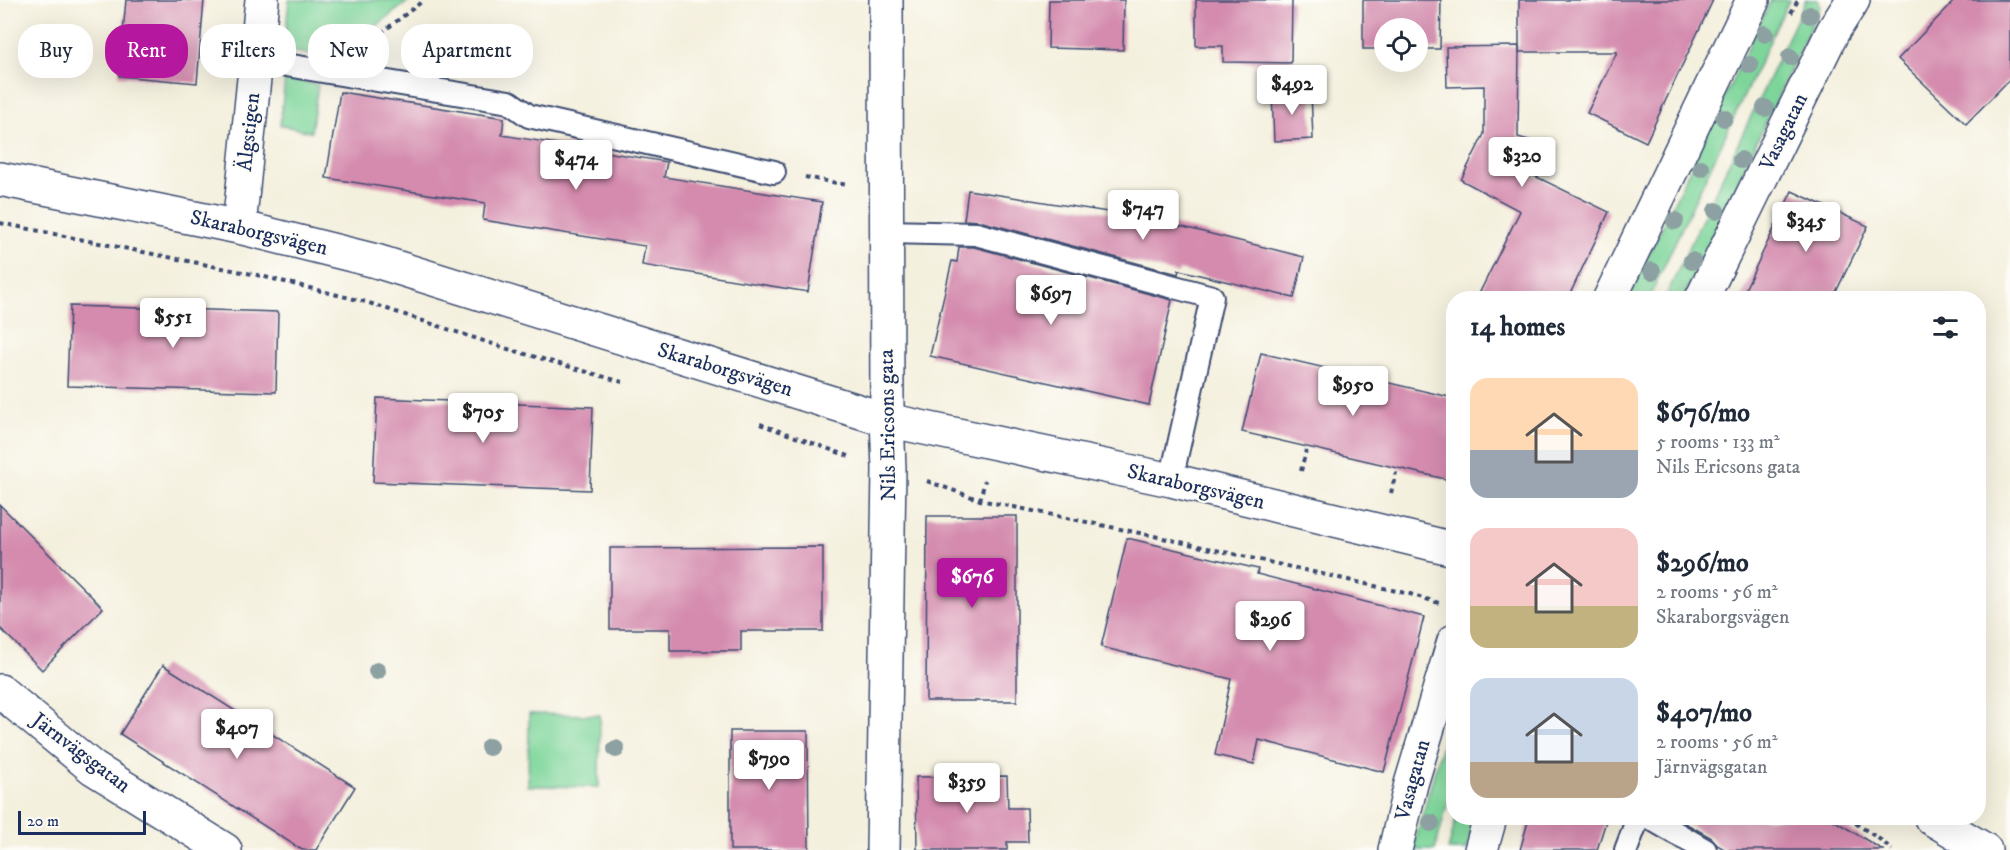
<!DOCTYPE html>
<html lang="en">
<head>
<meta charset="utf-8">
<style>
  body { margin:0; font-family:"IM FELL DW Pica",serif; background:#f2f2f3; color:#1f2937; height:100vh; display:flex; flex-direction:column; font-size:22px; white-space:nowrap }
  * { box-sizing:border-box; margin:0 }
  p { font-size:20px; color:#747a83 }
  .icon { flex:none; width:33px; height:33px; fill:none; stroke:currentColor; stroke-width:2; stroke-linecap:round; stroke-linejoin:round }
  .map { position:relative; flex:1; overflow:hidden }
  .sheet { position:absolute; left:1446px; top:291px; width:540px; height:534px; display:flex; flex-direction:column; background:#fff; border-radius:24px; box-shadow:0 6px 24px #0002 }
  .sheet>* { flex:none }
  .hud { position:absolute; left:18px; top:24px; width:570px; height:54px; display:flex; gap:12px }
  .buttons { position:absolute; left:1374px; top:18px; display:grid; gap:12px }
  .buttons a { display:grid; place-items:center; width:54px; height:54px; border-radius:50%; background:#fff; box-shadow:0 6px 24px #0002; font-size:30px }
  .scale { position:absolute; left:18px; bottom:15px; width:128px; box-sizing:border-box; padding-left:6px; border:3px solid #1b2f5e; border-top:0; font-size:16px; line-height:21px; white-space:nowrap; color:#1b2f5e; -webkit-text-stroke:4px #fdfcf7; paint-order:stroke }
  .price { position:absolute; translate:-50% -51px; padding:0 14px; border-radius:6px; background:#fff; color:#222; font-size:20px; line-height:39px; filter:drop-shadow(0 2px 3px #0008) }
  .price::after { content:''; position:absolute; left:50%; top:36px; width:18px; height:14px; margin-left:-9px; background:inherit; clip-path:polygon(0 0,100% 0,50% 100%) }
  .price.selected { background:#b5179e; color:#fff }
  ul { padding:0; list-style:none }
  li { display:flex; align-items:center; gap:18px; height:150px; padding:0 24px }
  li span { display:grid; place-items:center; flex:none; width:168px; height:120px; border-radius:18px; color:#555 }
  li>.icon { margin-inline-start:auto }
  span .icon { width:72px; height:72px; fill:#fffc; stroke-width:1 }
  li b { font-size:26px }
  h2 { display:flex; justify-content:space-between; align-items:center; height:72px; padding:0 24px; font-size:26px }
  .pill { padding:0 21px; border-radius:24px; background:#fff; box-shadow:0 6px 24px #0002; font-size:21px; line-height:54px }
  .pill.selected { background:#b5179e; color:#fff }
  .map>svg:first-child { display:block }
  .green { fill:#7dd59a; stroke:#4c827c; stroke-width:1.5 }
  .building { fill:#d48bae }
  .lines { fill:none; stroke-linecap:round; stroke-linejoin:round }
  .service-casing { stroke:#3c4c71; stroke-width:26 }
  .minor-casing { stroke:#3c4c71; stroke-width:36 }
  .tertiary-casing { stroke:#3c4c71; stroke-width:36 }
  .path { stroke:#3c4c71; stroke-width:4; stroke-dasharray:4.5 4.5; stroke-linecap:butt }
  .service { stroke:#fff; stroke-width:22 }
  .minor { stroke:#fff; stroke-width:33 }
  .tertiary { stroke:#fff; stroke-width:33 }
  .tree { fill:#8da1a2 }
  .labels { text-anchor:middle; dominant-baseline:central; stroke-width:4.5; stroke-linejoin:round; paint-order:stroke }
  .street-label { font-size:21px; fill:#1b2f5e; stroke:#fdfcf7 }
</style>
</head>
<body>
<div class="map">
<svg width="2010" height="850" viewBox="0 0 2010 850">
  <rect width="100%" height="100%" fill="#fdfcf7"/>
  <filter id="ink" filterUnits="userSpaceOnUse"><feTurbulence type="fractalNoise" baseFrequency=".0167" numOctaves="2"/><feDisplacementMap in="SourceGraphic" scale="12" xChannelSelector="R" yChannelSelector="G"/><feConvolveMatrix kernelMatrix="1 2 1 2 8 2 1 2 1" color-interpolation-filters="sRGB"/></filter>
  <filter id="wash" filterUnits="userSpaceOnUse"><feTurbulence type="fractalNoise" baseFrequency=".008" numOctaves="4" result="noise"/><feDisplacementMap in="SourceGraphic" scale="24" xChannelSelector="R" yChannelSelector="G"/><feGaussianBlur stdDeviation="1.35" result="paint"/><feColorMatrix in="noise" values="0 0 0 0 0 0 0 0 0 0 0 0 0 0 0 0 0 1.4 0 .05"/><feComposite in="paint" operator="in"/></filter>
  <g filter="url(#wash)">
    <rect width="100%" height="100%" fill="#f4f0de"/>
    <g class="green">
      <path d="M289 0H410L333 59 284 50Z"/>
      <path d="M1771 0H1789L1649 298H1628Z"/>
      <path d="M1806 0H1818L1820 7 1683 298H1665Z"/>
      <path d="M285 78 318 85 311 132 280 125Z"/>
      <path d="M1453 705V782L1435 850H1413Z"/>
      <path d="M529 714 600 715 599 787 528 786Z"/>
      <path d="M1456 818H1476L1467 850H1448Z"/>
    </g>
    <g id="blocks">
      <g class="building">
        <path d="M126 0H204L197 83 119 76Z"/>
        <path d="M1049 0H1124L1123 50 1048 48Z"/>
        <path d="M1196 0H1292L1291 63 1223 62V46H1196Z"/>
        <path d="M1363 0H1441L1440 49H1418V28H1384V49H1363Z"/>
        <path d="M1519 0H1713L1646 142 1587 113 1617 52H1519Z"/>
        <path d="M1955 0H2010V79L1966 124 1898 59Z"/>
        <path d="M1519 46 1518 137 1532 141 1518 168 1609 212 1568 298H1477L1520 211 1461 180 1484 134V86L1447 87 1446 47Z"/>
        <path d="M340 92 504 118 502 135 667 162 664 177 822 202 808 292 642 265 645 246 483 220 485 203 326 178Z"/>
        <path d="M1311 92 1313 139 1274 141 1272 94Z"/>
        <path d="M968 190 1133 216 1135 209 1173 219 1171 224 1304 257 1294 298 1179 270 1178 274 979 221 964 220Z"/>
        <path d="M1792 191 1868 226 1833 298H1741Z"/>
        <path d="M959 247H974L1172 300 1149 405 930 356 952 261 957 262Z"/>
        <path d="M70 306 278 312 276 392 67 386Z"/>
        <path d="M1261 353 1454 398V481L1242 432Z"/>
        <path d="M377 398 593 407 590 490 373 482Z"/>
        <path d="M0 505 103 608 42 670 0 628Z"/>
        <path d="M927 516H1017V701H926Z"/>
        <path d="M1127 538 1258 569 1257 574 1424 617 1384 772 1259 740 1254 764 1215 755 1231 679 1101 647Z"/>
        <path d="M823 547V631H741V651H670V629H610V548Z"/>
        <path d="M163 665 355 787 316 850H302L120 734Z"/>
        <path d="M730 731H808L809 850H730Z"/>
        <path d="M1007 776 1008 808H1027L1028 842H1007V850H917L916 777Z"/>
        <path d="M1529 818H1607L1597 850H1520Z"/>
        <path d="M1676 818H1830L1883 850H1726L1717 845 1712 838Z"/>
      </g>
    </g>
  </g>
  <g filter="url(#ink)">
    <use href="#blocks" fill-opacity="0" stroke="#3c4c71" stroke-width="1.5"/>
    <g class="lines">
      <g class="service-casing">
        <g id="service">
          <path d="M256 60 509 102 529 116 774 172"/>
          <path d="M886 232 976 234 1212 297 1171 480"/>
          <path d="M1650 818 1705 850"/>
          <path d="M1626 850 1638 818"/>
        </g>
      </g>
      <g class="minor-casing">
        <g id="minor">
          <path d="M239 227 262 0"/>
          <path d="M1610 298 1753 0"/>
          <path d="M1702 298 1833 31 1853 0"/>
          <path d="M0 691 93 768 225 850"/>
          <path d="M883 850 889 468 887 420 886 0"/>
          <path d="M1395 850 1411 784 1454 641"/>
          <path d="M1481 850 1490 818"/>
        </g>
      </g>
      <g class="tertiary-casing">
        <g id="tertiary">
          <path d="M0 179 239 227 376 261 887 420 1171 480 1454 549"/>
          <path d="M1931 818 1985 850"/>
        </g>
      </g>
      <g class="path">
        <path d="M1791 13 1798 0"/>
        <path d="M367 44 424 0"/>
        <path d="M805 177 847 185"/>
        <path d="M0 223 257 275 366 302 508 349 626 383"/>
        <path d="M760 424 851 457"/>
        <path d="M1301 471 1306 450"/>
        <path d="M927 481 980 500 1154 536 1410 594 1442 604"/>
        <path d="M1391 493 1396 472"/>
        <path d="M980 500 985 480"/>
        <path d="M1848 818 1882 841 1892 850"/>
      </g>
      <use href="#service" class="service"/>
      <use href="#minor" class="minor"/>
      <use href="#tertiary" class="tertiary"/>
    </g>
    <g class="tree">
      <circle cx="1810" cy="15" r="9"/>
      <circle cx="1765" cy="34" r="9"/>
      <circle cx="523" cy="51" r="9"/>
      <circle cx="1790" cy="57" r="9"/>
      <circle cx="484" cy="59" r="9"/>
      <circle cx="1750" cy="65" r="9"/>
      <circle cx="1765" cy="108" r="9"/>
      <circle cx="1724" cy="118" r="9"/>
      <circle cx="1741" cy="160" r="9"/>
      <circle cx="1701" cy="168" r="9"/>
      <circle cx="1716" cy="211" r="9"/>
      <circle cx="1675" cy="221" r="9"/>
      <circle cx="1692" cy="261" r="9"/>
      <circle cx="1652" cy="271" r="9"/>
      <circle cx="377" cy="671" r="9"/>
      <circle cx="489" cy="747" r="9"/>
      <circle cx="616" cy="749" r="9"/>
      <circle cx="1431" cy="823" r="9"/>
    </g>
  </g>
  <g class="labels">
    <g class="street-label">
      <text transform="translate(249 132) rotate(-84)">Älgstigen</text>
      <text transform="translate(1784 132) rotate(-64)">Vasagatan</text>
      <text transform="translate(259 233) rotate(13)">Skaraborgsvägen</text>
      <text transform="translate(725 370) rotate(17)">Skaraborgsvägen</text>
      <text transform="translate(888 425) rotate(-91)">Nils Ericsons gata</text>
      <text transform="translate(1196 487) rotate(13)">Skaraborgsvägen</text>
      <text transform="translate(81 753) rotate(37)">Järnvägsgatan</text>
      <text transform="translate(1413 780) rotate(-75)">Vasagatan</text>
    </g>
  </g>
</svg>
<div class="buttons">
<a><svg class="icon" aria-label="locate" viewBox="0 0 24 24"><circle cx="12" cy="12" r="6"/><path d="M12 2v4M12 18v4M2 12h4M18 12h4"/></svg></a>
</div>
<div class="scale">20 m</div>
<b class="price" style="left:1292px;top:116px">$492</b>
<b class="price" style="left:1522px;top:188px">$320</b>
<b class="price" style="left:576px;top:191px">$474</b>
<b class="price" style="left:1143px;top:241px">$747</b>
<b class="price" style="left:1806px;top:253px">$345</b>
<b class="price" style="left:1051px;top:326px">$697</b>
<b class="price" style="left:173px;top:349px">$551</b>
<b class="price" style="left:1353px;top:417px">$950</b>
<b class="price" style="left:483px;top:444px">$705</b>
<b class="price selected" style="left:972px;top:609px">$676</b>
<b class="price" style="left:1270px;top:652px">$296</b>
<b class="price" style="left:237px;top:760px">$407</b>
<b class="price" style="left:769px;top:791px">$790</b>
<b class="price" style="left:967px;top:814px">$359</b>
<div class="hud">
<a class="pill">Buy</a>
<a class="pill selected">Rent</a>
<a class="pill">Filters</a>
<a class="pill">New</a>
<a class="pill">Apartment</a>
</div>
<section class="sheet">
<h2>14 homes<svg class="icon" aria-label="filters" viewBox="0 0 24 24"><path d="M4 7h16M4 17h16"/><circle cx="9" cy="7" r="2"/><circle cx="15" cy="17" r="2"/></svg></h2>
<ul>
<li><span style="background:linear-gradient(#ffd9b3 60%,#9aa5b1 0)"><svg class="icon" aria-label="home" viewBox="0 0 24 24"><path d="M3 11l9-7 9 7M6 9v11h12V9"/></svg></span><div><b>$676/mo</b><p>5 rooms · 133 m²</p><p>Nils Ericsons gata</p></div></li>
<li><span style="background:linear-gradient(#f6c9c9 65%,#c2b280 0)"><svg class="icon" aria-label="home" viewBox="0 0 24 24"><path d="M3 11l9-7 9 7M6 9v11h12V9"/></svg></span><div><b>$296/mo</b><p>2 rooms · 56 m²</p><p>Skaraborgsvägen</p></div></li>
<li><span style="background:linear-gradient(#c9d6e8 70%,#b9a48a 0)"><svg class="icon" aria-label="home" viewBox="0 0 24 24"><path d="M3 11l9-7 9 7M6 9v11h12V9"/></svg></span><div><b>$407/mo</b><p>2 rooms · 56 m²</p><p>Järnvägsgatan</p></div></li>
</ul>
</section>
</div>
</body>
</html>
